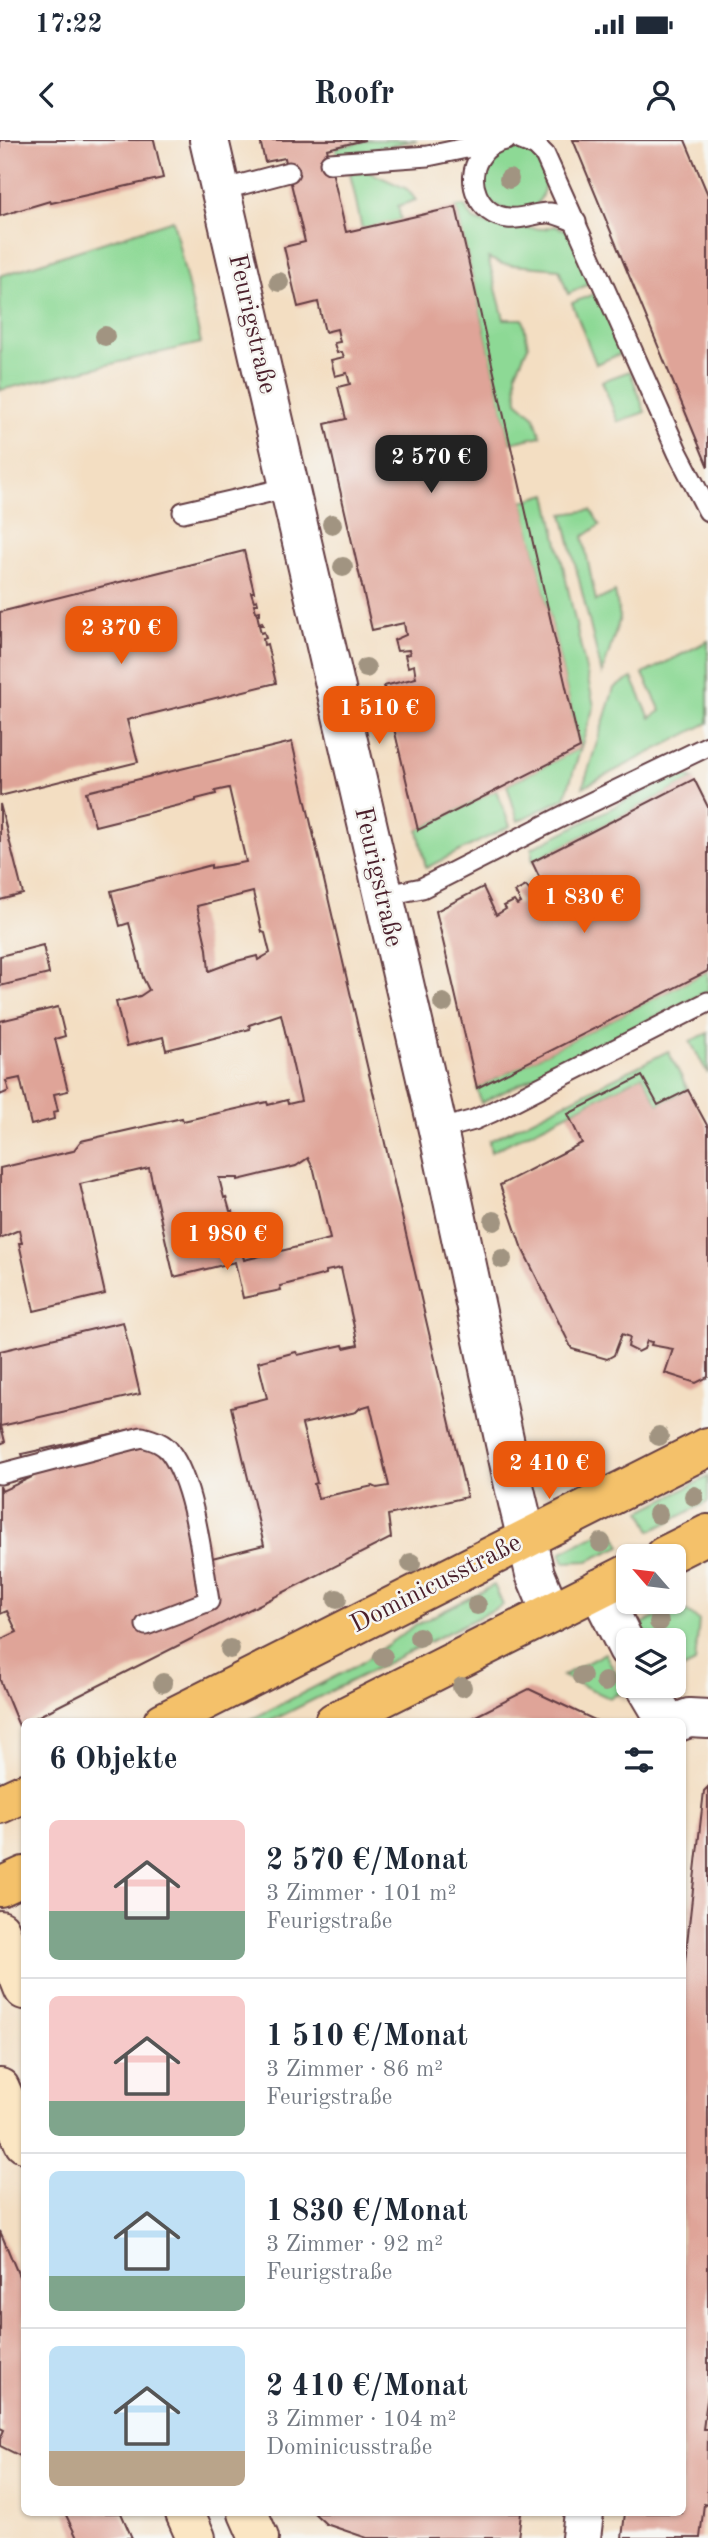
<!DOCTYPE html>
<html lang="de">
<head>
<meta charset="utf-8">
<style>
  body { margin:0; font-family:"Old Standard TT",serif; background:#f2f2f3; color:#1f2937; height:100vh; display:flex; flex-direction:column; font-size:26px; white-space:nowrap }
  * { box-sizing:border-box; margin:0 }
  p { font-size:23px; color:#747a83 }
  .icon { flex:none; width:38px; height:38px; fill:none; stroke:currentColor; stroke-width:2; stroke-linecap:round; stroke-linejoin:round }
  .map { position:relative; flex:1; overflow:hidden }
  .panel { position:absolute; left:21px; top:1578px; width:665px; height:798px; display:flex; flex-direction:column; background:#fff; border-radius:10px; box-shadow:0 2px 5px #0004 }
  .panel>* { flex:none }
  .needle { width:46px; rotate:298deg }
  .buttons { position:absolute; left:616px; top:1404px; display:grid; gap:14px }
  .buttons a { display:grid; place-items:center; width:70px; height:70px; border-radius:10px; background:#fff; box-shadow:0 2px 5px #0004; font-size:35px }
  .price { position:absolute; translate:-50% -60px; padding:0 16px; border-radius:14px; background:#ea580c; color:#fff; font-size:23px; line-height:46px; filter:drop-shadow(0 2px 4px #0008) }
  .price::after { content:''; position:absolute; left:50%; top:42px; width:21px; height:16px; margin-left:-10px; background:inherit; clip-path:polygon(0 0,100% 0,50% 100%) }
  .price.active { background:#222; color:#fff }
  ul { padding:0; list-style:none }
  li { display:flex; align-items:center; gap:21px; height:175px; padding:0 28px }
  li+li { border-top:2px solid #e0e1e3 }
  li span { display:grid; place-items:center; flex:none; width:196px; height:140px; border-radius:10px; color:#555 }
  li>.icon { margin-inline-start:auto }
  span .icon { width:84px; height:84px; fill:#fffc; stroke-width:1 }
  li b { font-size:30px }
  h2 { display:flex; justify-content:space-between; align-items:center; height:84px; padding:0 28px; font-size:30px }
  .status { display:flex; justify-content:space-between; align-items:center; height:49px; padding:0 35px; background:#fff; direction:ltr }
  .status svg { height:19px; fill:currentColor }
  header { display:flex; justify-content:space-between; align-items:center; height:91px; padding:0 28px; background:#fff; font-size:32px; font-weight:700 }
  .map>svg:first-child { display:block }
  .green { fill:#8dd995; stroke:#6c7c60; stroke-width:2 }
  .building { fill:#dfa498; fill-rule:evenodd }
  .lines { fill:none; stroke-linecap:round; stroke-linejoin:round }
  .service-casing { stroke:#633c42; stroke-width:23 }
  .minor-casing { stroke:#633c42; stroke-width:42 }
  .secondary-casing { stroke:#633c42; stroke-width:42 }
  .primary-casing { stroke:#633c42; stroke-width:42 }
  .service { stroke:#fff; stroke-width:19 }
  .minor { stroke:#fff; stroke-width:38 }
  .secondary { stroke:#fbe6c3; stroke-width:38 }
  .primary { stroke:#f4c16a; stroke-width:38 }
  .tree { fill:#a19481 }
  .labels { text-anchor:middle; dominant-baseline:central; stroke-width:5; stroke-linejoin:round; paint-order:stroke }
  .street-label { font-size:26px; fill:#4a1f2b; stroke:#f6f6f2 }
</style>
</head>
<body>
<div class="status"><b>17:22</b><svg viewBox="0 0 49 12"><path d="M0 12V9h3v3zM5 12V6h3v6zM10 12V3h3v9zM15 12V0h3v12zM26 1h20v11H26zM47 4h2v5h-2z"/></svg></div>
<header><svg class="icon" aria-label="back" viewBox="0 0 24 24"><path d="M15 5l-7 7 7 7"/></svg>Roofr<svg class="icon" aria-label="person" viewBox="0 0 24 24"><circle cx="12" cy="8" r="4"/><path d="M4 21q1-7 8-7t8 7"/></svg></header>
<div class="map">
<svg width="708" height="2398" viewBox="0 0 708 2398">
  <rect width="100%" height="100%" fill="#f6f6f2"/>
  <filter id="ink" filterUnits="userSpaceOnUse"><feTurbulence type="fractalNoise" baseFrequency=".0143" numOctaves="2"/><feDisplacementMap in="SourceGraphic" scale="14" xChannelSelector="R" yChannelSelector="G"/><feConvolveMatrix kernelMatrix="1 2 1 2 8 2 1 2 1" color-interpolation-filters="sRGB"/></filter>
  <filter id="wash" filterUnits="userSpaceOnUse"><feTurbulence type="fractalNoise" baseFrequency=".00686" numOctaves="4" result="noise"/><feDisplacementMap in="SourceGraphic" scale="28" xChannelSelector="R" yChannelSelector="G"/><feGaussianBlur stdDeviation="1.57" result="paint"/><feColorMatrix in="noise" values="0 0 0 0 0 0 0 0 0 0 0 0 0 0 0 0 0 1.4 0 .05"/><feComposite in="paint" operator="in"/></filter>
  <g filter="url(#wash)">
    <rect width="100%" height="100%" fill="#f3dec2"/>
    <g class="green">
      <path d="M369 0H417L338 16 336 8Z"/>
      <path d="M514 5C520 7 530 9 535 13 554 31 545 75 516 73 506 72 493 63 485 59 479 19 477 22 514 5Z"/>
      <path d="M365 30 407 49 416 60 398 66 401 80 362 89 350 33Z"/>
      <path d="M464 66 474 80 493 86 544 89 554 86 573 92 593 142 568 154 559 129 502 124 488 118 504 179H523L528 206 516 232 517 261 534 276 541 296 510 303 456 67Z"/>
      <path d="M173 80 201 203 0 250V136Z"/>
      <path d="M598 152 623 213 596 224 572 163Z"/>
      <path d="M630 231 645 272 618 282 602 241Z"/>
      <path d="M547 354 594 566 565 658 518 681 507 645 580 608 523 361Z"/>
      <path d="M591 370 600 385 583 397 596 461 615 452 620 478 602 534 563 374Z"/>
      <path d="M708 501V583L583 647 614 548 632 538 650 578 661 571 643 534Z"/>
      <path d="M679 634 694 639 532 722V708Z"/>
      <path d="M496 650 510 686 426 728 418 690Z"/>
      <path d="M708 831V851L481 963 477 948Z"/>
      <path d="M708 893V934L690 901Z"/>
      <path d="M668 911 688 950 658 965 642 936 491 1012 489 1001Z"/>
      <path d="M708 1337V1362L651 1391 641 1371Z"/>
      <path d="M611 1387 621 1406 588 1421 564 1422 560 1413Z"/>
      <path d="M494 1445 503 1465 269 1582H246L358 1525 414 1486Z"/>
      <path d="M680 1467 699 1480 695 1523 679 1531 676 1525H674V1500H647L641 1484Z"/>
      <path d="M605 1513 625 1551 609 1558 562 1536Z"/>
    </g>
    <g id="blocks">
      <g class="building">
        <path d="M0 0H154L163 38 51 63 50 61 0 76Z"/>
        <path d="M260 0H365L327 9 346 92 456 67 580 608 418 690 384 546 416 538 414 525 408 527 405 515 410 514 409 510 397 511 394 500 406 495 404 483 372 490 325 284 346 279 338 247 350 244 347 233 335 236 331 220 344 217 342 212 337 213 334 203 340 202 337 189 325 192 318 162 298 167 284 107 305 102 285 18 265 22Z"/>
        <path d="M573 0H685L708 55V327Z"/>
        <path d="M244 411 254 452H251L254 461 257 460 258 464H254L256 472 260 471V474H257L259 483 262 482 263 485H259L261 493 264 492 266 498 263 499 264 505 267 504 276 543 127 580 138 622 0 656V472Z"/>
        <path d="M292 602 467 1357 388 1375 391 1398 19 1586 0 1540V1500L17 1492 7 1471 0 1474V1346L2 1351 32 1337 22 1314 133 1289H143L180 1310 186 1319 212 1418 264 1405 231 1267 267 1258 258 1222 296 1212 298 1215 343 1205 344 1208 358 1205 341 1128 326 1131V1134L280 1146 281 1150 243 1158 235 1122 174 1137 149 1028 80 1044 105 1154 34 1171 19 1103H22L19 1090 0 1098V1028L73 1011 81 1001 182 978 183 981 267 962 268 965 287 960 288 964 301 961 281 874 249 885 250 889 166 910 163 897 127 906 121 883 116 862 140 856 149 850 143 838 129 783 120 786 111 751 211 725V728L246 722 229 648 215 651 216 654 196 659V661L95 686 86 652ZM253 752 262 792 265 793 270 813 258 820 257 816 233 822 209 831 207 809 197 766ZM308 1018 314 1030 330 1099 244 1120 233 1071H230L226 1057 224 1058 219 1038H238V1040L296 1026ZM370 1265 389 1346 377 1348 373 1346 318 1358 314 1344 317 1343 302 1284 356 1272 360 1268Z"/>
        <path d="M694 639 708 667V831L477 948 436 771 483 747 496 775 506 769 504 766 514 761 517 765 521 763 515 752 526 746 535 757 546 751 532 722Z"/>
        <path d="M0 664 23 754 0 760Z"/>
        <path d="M43 805 49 834 0 846V816Z"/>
        <path d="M58 867 65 896 55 899 68 951 54 954 58 971 53 972 54 979 31 985 20 938 6 941 9 951 0 955V881Z"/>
        <path d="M642 936 658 965 688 950 708 987V1237L696 1243 665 1233 673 1209 651 1205 652 1202 647 1201 644 1209 638 1212 628 1207 630 1197 622 1194 614 1215 607 1219 572 1209 521 1106 500 1045 582 1003 568 974Z"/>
        <path d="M123 1182 140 1254 1 1286 5 1302 0 1304V1211Z"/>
        <path d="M529 1549 599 1582H464Z"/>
        <path d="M708 1647V2253L703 2289H708L707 2365 704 2364 700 2398H622L625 2373H682V1848L704 1651Z"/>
        <path d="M0 2091 24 2148V2318L0 2306V2299L4 2290 0 2288Z"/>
        <path d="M65 2373H121L132 2398H77Z"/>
        <path d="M314 2373H521L518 2398H367L326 2384Z"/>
      </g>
    </g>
  </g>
  <g filter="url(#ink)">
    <use href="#blocks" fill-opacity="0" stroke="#633c42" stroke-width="2"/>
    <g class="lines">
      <g class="service-casing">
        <g id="service">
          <path d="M506 0C495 2 486 7 480 17 464 41 479 75 508 78 523 80 536 72 550 73 559 74 568 79 576 82"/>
          <path d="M521 0 536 6 545 15 678 313 708 371"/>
          <path d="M330 23 428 16 495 2"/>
          <path d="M221 50 289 32"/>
          <path d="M183 372 291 347"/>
          <path d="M382 756 422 748 567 674 708 606"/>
          <path d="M438 990 474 980 492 972 708 862"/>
          <path d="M0 1334 142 1297C153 1300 164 1303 170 1312 195 1345 202 1420 209 1461L146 1485"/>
        </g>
      </g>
      <g class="minor-casing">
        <g id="minor">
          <path d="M209 0 438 990 515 1350 535 1434 551 1472"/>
          <path d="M598 1449 628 1509"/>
          <path d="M645 1545 667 1582"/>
          <path d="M678 1582 689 1578 708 1579"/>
          <path d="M581 2398 584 2373"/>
        </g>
      </g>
      <g class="secondary-casing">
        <g id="secondary">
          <path d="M0 1790 24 1850"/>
          <path d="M0 1948 24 2003"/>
          <path d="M185 2373 196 2398"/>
          <path d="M248 2373 259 2398"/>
        </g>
      </g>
      <g class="primary-casing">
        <g id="primary">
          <path d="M664 1416 708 1394"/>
          <path d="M163 1582 708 1307"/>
          <path d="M334 1582 628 1434"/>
          <path d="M0 1664 24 1653"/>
          <path d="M0 1747 24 1736"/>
        </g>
      </g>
      <use href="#service" class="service"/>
      <use href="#minor" class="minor"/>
      <use href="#secondary" class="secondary"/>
      <use href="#primary" class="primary"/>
    </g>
    <g class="tree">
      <circle cx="509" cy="39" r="10"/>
      <circle cx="279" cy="142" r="10"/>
      <circle cx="105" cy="196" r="10"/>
      <circle cx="332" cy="384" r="10"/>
      <circle cx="343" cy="427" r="10"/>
      <circle cx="366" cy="528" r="10"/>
      <circle cx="443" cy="863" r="10"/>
      <circle cx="494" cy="1081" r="10"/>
      <circle cx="502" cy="1119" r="10"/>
      <circle cx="659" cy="1296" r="10"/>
      <circle cx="694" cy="1356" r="10"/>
      <circle cx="658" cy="1374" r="10"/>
      <circle cx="601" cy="1403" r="10"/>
      <circle cx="411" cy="1423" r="10"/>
      <circle cx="337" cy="1459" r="10"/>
      <circle cx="477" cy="1465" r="10"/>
      <circle cx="659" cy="1482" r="10"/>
      <circle cx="419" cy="1497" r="10"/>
      <circle cx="230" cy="1509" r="10"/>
      <circle cx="383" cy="1517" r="10"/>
      <circle cx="582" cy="1536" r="10"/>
      <circle cx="605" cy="1542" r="10"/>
      <circle cx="163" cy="1543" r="10"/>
      <circle cx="462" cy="1547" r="10"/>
    </g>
  </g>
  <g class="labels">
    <g class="street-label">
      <text transform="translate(252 184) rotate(77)">Feurigstraße</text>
      <text transform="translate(378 737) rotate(77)">Feurigstraße</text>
      <text transform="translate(436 1444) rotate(-27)">Dominicusstraße</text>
    </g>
  </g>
</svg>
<div class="buttons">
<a><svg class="needle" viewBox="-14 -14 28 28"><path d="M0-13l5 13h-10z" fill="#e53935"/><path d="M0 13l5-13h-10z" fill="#747a83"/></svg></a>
<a><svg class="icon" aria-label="layers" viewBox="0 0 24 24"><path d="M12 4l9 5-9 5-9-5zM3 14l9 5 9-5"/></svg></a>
</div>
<b class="price active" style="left:431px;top:355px">2 570 €</b>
<b class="price" style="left:121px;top:526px">2 370 €</b>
<b class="price" style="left:379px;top:606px">1 510 €</b>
<b class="price" style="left:584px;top:795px">1 830 €</b>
<b class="price" style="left:227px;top:1132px">1 980 €</b>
<b class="price" style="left:549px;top:1361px">2 410 €</b>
<section class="panel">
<h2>6 Objekte<svg class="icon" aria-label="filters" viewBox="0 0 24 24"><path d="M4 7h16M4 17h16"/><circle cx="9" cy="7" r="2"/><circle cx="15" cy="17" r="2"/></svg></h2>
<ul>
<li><span style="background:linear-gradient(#f6c9c9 65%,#7fa58c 0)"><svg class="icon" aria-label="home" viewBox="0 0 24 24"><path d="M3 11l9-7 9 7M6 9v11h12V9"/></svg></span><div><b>2 570 €/Monat</b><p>3 Zimmer · 101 m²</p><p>Feurigstraße</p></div></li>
<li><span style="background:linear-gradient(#f6c9c9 75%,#7fa58c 0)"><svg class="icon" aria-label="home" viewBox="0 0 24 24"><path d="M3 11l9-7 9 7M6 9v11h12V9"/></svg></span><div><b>1 510 €/Monat</b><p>3 Zimmer · 86 m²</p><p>Feurigstraße</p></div></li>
<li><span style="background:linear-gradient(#bfe0f5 75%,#7fa58c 0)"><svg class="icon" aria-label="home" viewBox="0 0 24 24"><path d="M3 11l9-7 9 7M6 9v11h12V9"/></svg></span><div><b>1 830 €/Monat</b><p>3 Zimmer · 92 m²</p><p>Feurigstraße</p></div></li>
<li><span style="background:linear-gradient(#bfe0f5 75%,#b9a48a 0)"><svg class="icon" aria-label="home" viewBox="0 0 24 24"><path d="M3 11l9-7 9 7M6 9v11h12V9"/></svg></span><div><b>2 410 €/Monat</b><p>3 Zimmer · 104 m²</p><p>Dominicusstraße</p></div></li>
</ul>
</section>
</div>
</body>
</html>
